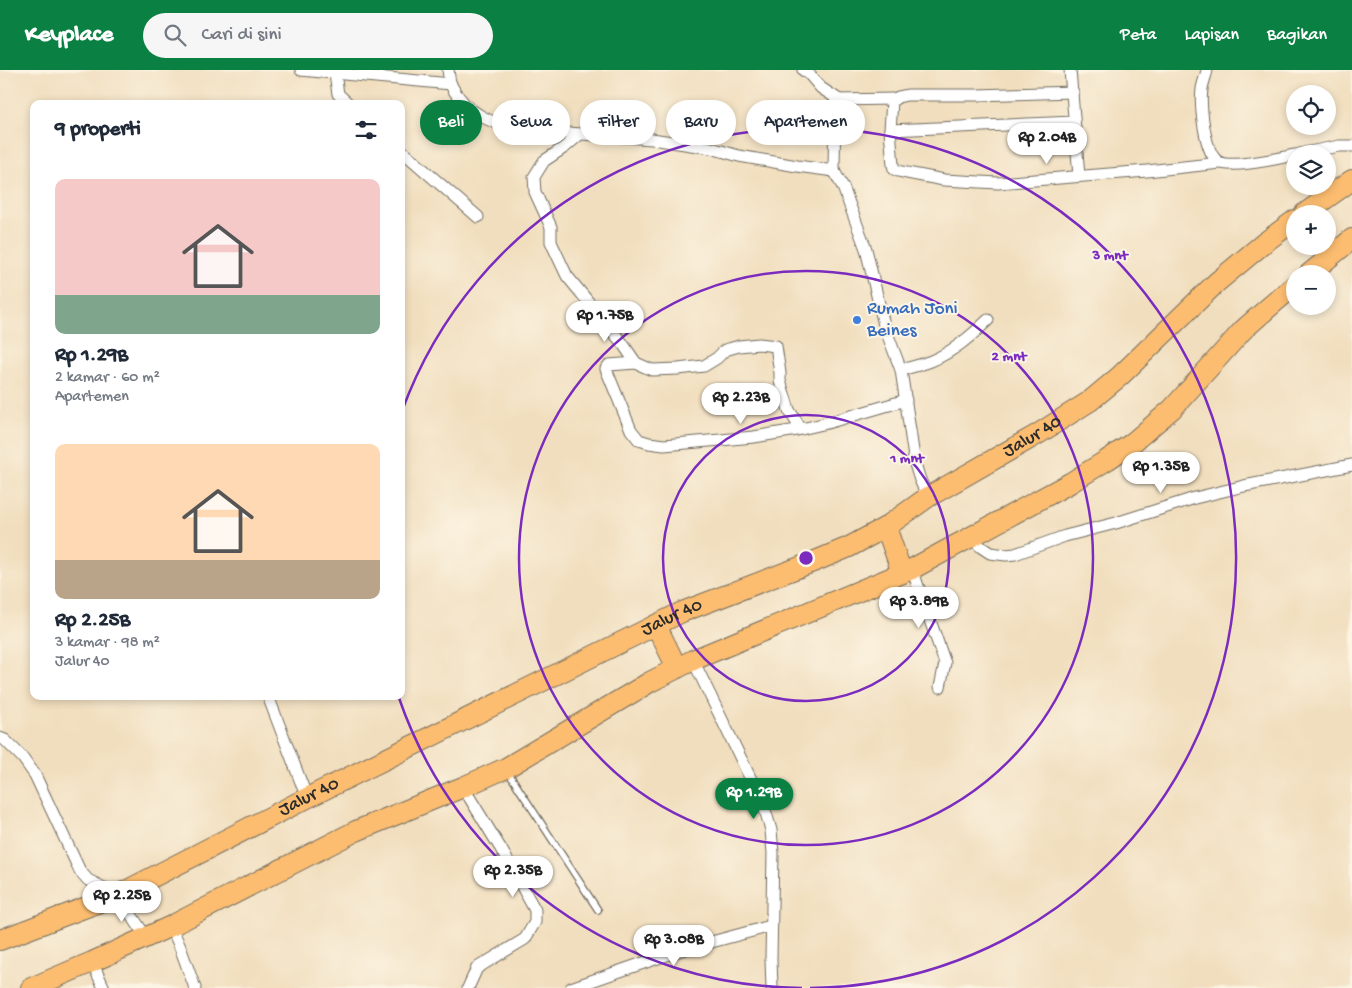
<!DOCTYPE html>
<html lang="id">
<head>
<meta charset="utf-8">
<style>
  body { margin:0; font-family:"Gochi Hand",sans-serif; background:#f6f6f7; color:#1f2937; height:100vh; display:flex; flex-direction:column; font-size:19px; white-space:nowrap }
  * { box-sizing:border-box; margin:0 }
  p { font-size:16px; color:#747a83 }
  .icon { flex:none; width:28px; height:28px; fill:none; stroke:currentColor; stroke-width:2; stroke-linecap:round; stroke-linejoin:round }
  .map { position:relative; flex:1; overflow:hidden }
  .panel { position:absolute; left:30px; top:30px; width:375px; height:600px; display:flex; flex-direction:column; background:#fff; border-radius:10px; box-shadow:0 2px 8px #0003 }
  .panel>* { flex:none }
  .hud { position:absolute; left:420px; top:30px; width:475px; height:45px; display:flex; gap:10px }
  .buttons { position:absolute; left:1286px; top:15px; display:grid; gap:10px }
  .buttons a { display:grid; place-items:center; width:50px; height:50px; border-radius:50%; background:#fff; box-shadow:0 2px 8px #0003; font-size:25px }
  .price { position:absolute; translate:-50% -42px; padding:0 11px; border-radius:18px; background:#fff; color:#222; font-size:16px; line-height:32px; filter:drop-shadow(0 1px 2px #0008) }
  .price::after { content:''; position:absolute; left:50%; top:30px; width:15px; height:11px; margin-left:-8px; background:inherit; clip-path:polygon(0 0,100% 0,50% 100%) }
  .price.on { background:#0b8043; color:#fff }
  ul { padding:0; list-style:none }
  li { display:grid; align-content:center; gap:10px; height:265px; padding:0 25px }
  li span { display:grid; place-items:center; height:155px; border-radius:10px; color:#555 }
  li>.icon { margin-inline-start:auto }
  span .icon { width:90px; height:90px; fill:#fffc; stroke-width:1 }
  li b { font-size:21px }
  h2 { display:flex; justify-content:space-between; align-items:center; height:60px; padding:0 25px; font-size:21px }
  .chip { padding:0 18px; border-radius:22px; background:#fff; box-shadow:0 2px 8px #0003; font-size:18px; line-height:45px }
  .chip.on { background:#0b8043; color:#fff }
  header { display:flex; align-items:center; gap:30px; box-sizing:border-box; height:70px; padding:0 25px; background:#0b8043; color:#fff }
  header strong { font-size:24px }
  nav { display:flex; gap:28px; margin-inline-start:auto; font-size:18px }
  .search { width:350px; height:45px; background:#f6f6f7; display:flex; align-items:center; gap:12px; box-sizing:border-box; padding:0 18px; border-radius:28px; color:#747a83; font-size:19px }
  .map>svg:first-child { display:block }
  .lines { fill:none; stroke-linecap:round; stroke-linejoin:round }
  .service-casing { stroke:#706a5e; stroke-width:8 }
  .minor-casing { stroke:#706a5e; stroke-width:13 }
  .trunk-casing { stroke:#706a5e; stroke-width:22 }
  .service { stroke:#fff; stroke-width:5.5 }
  .minor { stroke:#fff; stroke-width:11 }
  .trunk { stroke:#fcbd6f; stroke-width:20 }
  .ring { fill:none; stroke:#7b2cbf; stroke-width:2.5 }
  .shop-dot { fill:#3f7fe0; stroke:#fcf5e5; stroke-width:2 }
  .labels { text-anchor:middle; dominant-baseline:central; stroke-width:4; stroke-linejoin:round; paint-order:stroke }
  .shop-label { font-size:19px; fill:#366cbe; stroke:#fcf5e5; text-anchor:start }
  .street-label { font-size:19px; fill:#2b2b2b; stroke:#fcf5e5 }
  .centre { fill:#7b2cbf; stroke:#fcf5e5; stroke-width:2.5 }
  .ring-label { font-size:15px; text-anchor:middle; font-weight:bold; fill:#7b2cbf; stroke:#fcf5e5; stroke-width:4; stroke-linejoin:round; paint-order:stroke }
</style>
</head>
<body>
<header>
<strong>Keyplace</strong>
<div class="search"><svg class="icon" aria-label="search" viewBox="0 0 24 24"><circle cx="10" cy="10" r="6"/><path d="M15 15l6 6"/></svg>Cari di sini</div>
<nav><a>Peta</a><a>Lapisan</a><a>Bagikan</a></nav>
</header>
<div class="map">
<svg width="1352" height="918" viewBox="0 0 1352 918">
  <rect width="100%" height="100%" fill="#fcf5e5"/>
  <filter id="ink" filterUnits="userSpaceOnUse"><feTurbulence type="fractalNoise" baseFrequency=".02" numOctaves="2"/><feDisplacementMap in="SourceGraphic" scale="10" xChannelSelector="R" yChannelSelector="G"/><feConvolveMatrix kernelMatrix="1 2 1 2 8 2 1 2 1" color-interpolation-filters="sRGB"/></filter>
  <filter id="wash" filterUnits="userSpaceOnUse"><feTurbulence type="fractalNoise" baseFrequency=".0096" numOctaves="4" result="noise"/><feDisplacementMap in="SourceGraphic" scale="20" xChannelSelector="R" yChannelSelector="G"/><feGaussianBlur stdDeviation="1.12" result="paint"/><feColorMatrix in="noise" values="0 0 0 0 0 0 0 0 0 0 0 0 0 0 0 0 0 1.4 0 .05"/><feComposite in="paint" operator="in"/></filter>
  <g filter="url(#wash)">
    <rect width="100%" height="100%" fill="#f1debe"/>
  </g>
  <g filter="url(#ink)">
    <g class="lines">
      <g class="service-casing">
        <path id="service" d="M508 702 598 840"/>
      </g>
      <g class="minor-casing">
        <g id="minor">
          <path d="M301 0 451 14"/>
          <path d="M448 0C449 5 449 11 451 15 466 45 495 55 525 60L652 69 711 78 739 86 797 96 834 101 843 117 866 179 884 255 901 300 915 394 920 410 928 427"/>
          <path d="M803 0 809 4 821 18 838 29"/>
          <path d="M1070 0 1079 106"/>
          <path d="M1207 0C1206 6 1203 12 1202 19 1200 34 1204 84 1219 92 1232 99 1279 88 1295 85"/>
          <path d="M335 3 338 24 349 34"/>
          <path d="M1073 22 977 25H907L898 27 892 31 890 60 893 95 894 99 898 101 907 103 944 110 998 113 1147 101 1220 93"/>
          <path d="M890 60 1074 52"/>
          <path d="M580 64 565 77 544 91 534 107 535 122 551 157V172L567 206 623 274 636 293 652 300 678 299 704 296 717 288 725 280 739 276 759 274 776 276 780 303V311L789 340 801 359"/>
          <path d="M401 80 478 147"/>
          <path d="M1299 84 1339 76H1352"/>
          <path d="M834 101 835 34 836 30 894 29"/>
          <path d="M636 293 609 295 606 299 631 360 639 370 649 373 664 375 754 367 797 360 827 353 906 330"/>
          <path d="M901 300C911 297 921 295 931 291 953 282 971 266 988 250"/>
          <path d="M971 467 981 477 990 483 1006 485 1015 484 1065 466 1116 453 1195 428 1244 416 1352 395"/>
          <path d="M912 499 945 593 940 617"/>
          <path d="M693 590 760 728 766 743 771 760 773 783 771 889 772 918"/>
          <path d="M268 626 307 728"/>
          <path d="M0 668 5 670 23 688 35 705 80 801 88 810 118 825 146 867"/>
          <path d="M463 717 501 779 535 840V852L525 869 477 898 468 918"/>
          <path d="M171 856 180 877 195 918"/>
          <path d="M92 892 104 918"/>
          <path d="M571 918 678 881 771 856"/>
        </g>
      </g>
      <g class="trunk-casing">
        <g id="trunk">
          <path d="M1304 144 1352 110"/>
          <path d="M1309 204 1352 169"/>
          <path d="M886 457 902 503"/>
          <path d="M656 555 677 598"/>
          <path id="s1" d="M0 870 118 825 307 728 682 542 813 492 849 477 886 457 928 427 1038 364 1090 331 1120 306 1217 212 1264 173 1295 150"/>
          <path d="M31 918 92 892 171 856 356 761 463 717 506 698 650 612 693 590 912 499 1070 413 1107 390 1131 374 1172 339 1243 260 1268 238 1295 215"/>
        </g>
      </g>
      <use href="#service" class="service"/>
      <use href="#minor" class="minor"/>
      <use href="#trunk" class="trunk"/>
    </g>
  </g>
  <g class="ring">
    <circle cx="806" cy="488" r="143"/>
    <circle cx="806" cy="488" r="287"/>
    <path d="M802 918A430 430 0 0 1 399 628M402 341A430 430 0 1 1 810 918"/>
  </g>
  <circle class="shop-dot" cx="857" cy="250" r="5"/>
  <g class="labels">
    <g class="shop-label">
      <text x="867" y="239">Rumah Joni<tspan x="867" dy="22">Beines</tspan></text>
    </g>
    <g class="street-label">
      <text stroke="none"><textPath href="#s1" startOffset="1151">Jalur 40</textPath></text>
      <text stroke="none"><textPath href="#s1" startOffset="746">Jalur 40</textPath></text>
      <text stroke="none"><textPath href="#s1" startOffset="341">Jalur 40</textPath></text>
    </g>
  </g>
  <circle cx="806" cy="488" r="8" class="centre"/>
  <g class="ring-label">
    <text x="1110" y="189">3 mnt</text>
    <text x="1009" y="290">2 mnt</text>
    <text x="907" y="392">1 mnt</text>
  </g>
</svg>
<div class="buttons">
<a><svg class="icon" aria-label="locate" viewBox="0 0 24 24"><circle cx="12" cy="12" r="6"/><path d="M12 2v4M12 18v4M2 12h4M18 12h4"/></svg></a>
<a><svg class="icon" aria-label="layers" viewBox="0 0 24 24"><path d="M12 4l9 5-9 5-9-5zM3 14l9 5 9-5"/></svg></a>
<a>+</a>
<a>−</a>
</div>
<b class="price" style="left:1047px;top:95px">Rp 2.04B</b>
<b class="price" style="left:605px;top:273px">Rp 1.75B</b>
<b class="price" style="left:741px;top:355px">Rp 2.23B</b>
<b class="price" style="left:1161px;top:424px">Rp 1.35B</b>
<b class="price" style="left:919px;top:559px">Rp 3.89B</b>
<b class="price on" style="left:754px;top:750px">Rp 1.29B</b>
<b class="price" style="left:513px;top:828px">Rp 2.35B</b>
<b class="price" style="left:122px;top:853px">Rp 2.25B</b>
<b class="price" style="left:674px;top:897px">Rp 3.08B</b>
<div class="hud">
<a class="chip on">Beli</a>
<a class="chip">Sewa</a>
<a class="chip">Filter</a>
<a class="chip">Baru</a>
<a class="chip">Apartemen</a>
</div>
<section class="panel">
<h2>9 properti<svg class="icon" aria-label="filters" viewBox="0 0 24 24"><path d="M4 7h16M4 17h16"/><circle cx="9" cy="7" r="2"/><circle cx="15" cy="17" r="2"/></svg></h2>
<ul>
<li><span style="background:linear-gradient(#f6c9c9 75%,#7fa58c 0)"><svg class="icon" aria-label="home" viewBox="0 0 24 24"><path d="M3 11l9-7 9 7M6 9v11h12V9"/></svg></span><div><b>Rp 1.29B</b><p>2 kamar · 60 m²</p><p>Apartemen</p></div></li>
<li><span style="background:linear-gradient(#ffd9b3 75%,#b9a48a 0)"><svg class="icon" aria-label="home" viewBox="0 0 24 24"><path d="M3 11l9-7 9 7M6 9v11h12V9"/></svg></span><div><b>Rp 2.25B</b><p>3 kamar · 98 m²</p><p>Jalur 40</p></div></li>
</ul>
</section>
</div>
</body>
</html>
